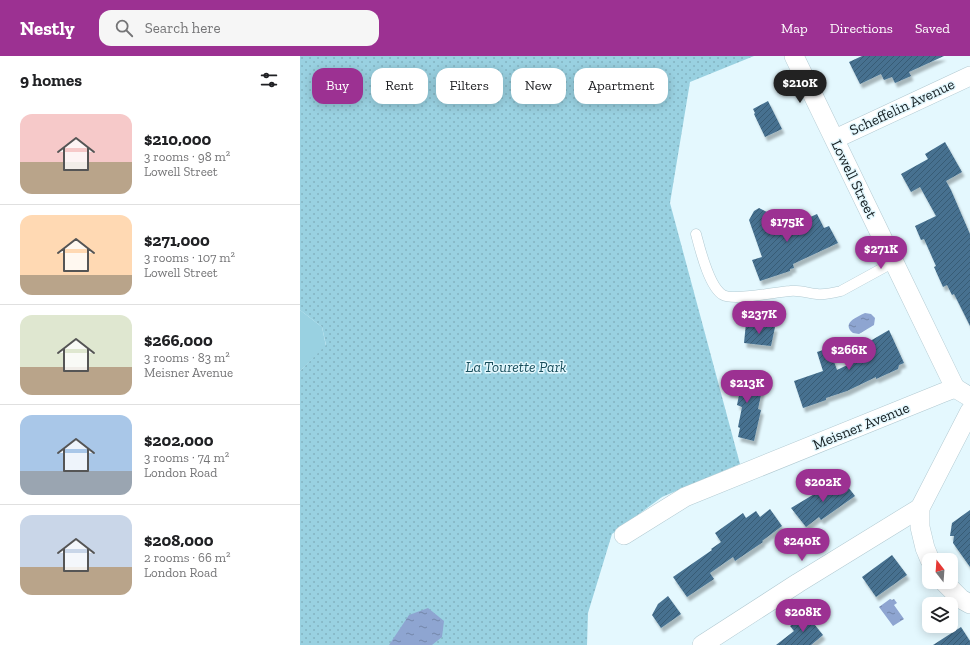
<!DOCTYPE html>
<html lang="en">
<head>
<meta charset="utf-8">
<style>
  body { margin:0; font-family:"Zilla Slab",serif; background:#f6f6f6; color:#202124; height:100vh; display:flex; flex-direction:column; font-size:15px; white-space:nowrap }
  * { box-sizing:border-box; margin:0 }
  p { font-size:13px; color:#757577 }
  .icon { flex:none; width:22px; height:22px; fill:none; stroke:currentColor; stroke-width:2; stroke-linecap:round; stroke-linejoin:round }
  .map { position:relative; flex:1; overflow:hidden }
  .details { display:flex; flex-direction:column; background:#fff; width:300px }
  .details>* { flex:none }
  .hud { position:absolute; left:12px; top:12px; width:380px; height:36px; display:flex; gap:8px }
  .needle { width:26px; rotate:343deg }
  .buttons { position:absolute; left:622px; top:497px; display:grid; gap:8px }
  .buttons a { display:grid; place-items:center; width:36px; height:36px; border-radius:8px; background:#fff; box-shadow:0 2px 10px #0003; font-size:20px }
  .price { position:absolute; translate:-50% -34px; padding:0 9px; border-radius:14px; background:#9c3192; color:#fff; font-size:13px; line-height:26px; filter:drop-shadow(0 1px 2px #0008) }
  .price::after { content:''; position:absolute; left:50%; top:24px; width:12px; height:9px; margin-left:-6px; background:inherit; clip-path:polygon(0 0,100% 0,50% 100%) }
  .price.on { background:#222; color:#fff }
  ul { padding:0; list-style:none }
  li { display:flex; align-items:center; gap:12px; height:100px; padding:0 20px }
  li+li { border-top:1px solid #e0e0e0 }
  li span { display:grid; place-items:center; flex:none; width:112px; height:80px; border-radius:12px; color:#555 }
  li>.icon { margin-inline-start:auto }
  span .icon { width:48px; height:48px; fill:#fffc; stroke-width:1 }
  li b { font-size:17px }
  h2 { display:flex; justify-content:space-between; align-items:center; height:48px; padding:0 20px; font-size:17px }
  .chip { padding:0 14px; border-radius:12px; background:#fff; box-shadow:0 2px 10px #0003; font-size:14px; line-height:36px }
  .chip.on { background:#9c3192; color:#fff }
  header { display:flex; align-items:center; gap:24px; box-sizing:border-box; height:56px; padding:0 20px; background:#9c3192; color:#fff }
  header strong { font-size:19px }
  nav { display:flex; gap:22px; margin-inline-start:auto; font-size:14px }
  .search { width:280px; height:36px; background:#f6f6f6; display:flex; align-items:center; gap:10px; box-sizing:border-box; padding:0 14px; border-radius:12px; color:#757577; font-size:15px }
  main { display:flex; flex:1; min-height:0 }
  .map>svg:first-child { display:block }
  .grass { fill:#99d1e1 }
  .park { fill:url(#park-dots) }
  .water { fill:url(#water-ripples) }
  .building { fill:url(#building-hatch); filter:url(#shadow) }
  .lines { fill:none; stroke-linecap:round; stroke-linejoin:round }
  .service-casing { stroke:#b2cad2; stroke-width:11 }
  .minor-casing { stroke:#b2cad2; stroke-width:20 }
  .service { stroke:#fff; stroke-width:10 }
  .minor { stroke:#fff; stroke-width:19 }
  .labels { text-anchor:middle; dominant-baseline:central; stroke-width:3; stroke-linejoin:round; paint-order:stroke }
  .street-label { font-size:15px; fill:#151e21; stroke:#e4f8fe }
  .park-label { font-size:15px; font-style:italic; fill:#1a4f5d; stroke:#e4f8fe }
</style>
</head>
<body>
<header>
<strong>Nestly</strong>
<div class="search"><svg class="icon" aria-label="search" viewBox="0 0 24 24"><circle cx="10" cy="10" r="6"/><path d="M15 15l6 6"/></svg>Search here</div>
<nav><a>Map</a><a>Directions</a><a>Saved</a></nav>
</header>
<main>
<section class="details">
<h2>9 homes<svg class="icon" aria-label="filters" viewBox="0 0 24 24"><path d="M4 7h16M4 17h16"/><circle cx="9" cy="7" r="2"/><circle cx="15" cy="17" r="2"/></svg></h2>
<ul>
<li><span style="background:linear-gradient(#f6c9c9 60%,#b9a48a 0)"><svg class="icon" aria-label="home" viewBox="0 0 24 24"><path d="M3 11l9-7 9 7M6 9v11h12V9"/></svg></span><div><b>$210,000</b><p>3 rooms · 98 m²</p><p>Lowell Street</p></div></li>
<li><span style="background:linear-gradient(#ffd9b3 75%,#b9a48a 0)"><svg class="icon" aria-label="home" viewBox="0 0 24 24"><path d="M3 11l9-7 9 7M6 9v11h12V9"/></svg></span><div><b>$271,000</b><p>3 rooms · 107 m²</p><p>Lowell Street</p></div></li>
<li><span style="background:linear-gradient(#dfe7d0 65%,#b9a48a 0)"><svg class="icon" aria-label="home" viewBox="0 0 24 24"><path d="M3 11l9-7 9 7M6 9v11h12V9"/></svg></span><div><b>$266,000</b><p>3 rooms · 83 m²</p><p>Meisner Avenue</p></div></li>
<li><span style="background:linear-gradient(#a9c7e8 70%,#9aa5b1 0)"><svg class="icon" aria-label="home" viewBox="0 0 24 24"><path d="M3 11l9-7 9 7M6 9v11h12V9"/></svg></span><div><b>$202,000</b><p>3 rooms · 74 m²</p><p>London Road</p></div></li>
<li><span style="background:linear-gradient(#c9d6e8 65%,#b9a48a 0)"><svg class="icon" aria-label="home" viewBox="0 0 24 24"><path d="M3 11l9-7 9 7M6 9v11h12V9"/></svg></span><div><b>$208,000</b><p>2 rooms · 66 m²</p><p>London Road</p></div></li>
</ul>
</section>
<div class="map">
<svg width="670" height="589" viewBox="0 0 670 589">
  <defs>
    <pattern id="park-dots" width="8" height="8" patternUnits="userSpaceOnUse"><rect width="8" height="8" fill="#99d1e1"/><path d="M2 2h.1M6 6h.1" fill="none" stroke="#83b3c1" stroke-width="1.8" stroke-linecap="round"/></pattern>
    <pattern id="water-ripples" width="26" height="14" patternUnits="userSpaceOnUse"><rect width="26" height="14" fill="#8ea5d1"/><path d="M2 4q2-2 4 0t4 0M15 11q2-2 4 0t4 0" fill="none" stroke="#7386a9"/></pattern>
    <pattern id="building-hatch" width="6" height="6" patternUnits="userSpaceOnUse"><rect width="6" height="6" fill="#467190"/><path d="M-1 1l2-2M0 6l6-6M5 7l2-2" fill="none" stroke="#395c75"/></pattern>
    <filter id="shadow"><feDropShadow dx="2.5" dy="4.5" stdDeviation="1" flood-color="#0004"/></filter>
  </defs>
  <rect width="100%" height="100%" fill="#e4f8fe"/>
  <path class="grass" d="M0 254 22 271 26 290 0 315Z"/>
  <path class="park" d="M0 0H454L390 26 370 147 440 408 362 441 312 478 288 557 287 589H0V315L26 289 22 271 0 254Z"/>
  <g class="water">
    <path d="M565 257 571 258 575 262 574 269 559 278 553 277C541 267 557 261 565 257Z"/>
    <path d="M590 543 592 544 594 543 597 547 594 549 604 563 593 570 579 551Z"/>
    <path d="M128 552 144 565 142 581 132 589H89L109 559Z"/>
  </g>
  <g class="building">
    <path d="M562 0H644L609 16 611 20 595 27 592 21 584 24 581 18 560 28 549 6Z"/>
    <path d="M468 45 482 73 465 81 454 58 455 57 453 53Z"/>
    <path d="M645 86 662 116 646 125 651 134 670 178V270L654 238 652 239 647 229 643 231 634 211 636 210 624 183 621 184 615 170 636 160 620 131 611 136 601 118 628 103 625 98Z"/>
    <path d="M459 152 471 158 477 176 517 158 524 172 529 170 538 187 493 208 494 212 490 213V215L460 225 452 204 462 201 449 164 454 155Z"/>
    <path d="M446 267 475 271 471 290 444 287Z"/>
    <path d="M589 274 604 307 599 309 598 313 576 323V321L547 335 526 342V344L503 352 494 325 523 315 517 296 529 292 537 314 570 298 565 288Z"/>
    <path d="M431 318 464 325 458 353 461 354 454 385 438 381 440 372 438 371 442 351 437 349 439 339 427 336Z"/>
    <path d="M541 422 555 440 521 464 519 461 506 471 491 452Z"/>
    <path d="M470 453 482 470 462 485 463 486 435 505 433 501 410 517 414 523 387 541 373 521 412 494 411 493 421 486 415 477 443 457 446 462 456 455 460 461Z"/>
    <path d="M670 454V511L653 487 654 480H650L652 467Z"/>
    <path d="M592 499 607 519 576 541 562 521Z"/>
    <path d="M368 540 381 558 361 572 352 559 358 548Z"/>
    <path d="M506 558 523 579 511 589H476L494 575 490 570Z"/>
    <path d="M661 571 670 585V589H633Z"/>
  </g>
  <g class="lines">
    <g class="service-casing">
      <path id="service" d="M396 178C400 193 409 231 423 239 434 245 475 236 490 235 499 234 508 237 517 238 525 239 533 237 541 235L594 206"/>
    </g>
    <g class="minor-casing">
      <g id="minor">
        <path d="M494 0 655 332"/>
        <path d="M535 83 670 20"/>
        <path d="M324 479 385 441 642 337 655 332 670 341"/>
        <path d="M630 504 625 492 620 471V452L670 355"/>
        <path d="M644 526 661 543 670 548"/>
        <path d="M402 589 498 527 620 452"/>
      </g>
    </g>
    <use href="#service" class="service"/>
    <use href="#minor" class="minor"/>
  </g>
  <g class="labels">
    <g class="street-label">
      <text transform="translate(602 51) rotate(-25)">Scheffelin Avenue</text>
      <text transform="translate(554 123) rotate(64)">Lowell Street</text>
      <text transform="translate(561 370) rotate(-22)">Meisner Avenue</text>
    </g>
    <g class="park-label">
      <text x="216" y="311">La Tourette Park</text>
    </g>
  </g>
</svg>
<div class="buttons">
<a><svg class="needle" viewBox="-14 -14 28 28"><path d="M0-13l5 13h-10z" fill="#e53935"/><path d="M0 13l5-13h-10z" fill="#757577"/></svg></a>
<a><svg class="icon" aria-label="layers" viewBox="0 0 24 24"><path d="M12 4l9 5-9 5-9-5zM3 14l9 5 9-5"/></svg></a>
</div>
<b class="price on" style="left:500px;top:48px">$210K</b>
<b class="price" style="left:487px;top:187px">$175K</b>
<b class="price" style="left:581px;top:214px">$271K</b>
<b class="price" style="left:459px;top:279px">$237K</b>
<b class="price" style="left:549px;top:315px">$266K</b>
<b class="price" style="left:447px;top:348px">$213K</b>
<b class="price" style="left:523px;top:447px">$202K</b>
<b class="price" style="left:502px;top:506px">$240K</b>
<b class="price" style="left:503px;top:577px">$208K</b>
<div class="hud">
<a class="chip on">Buy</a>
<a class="chip">Rent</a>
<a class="chip">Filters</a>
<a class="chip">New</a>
<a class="chip">Apartment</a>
</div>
</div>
</main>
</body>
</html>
